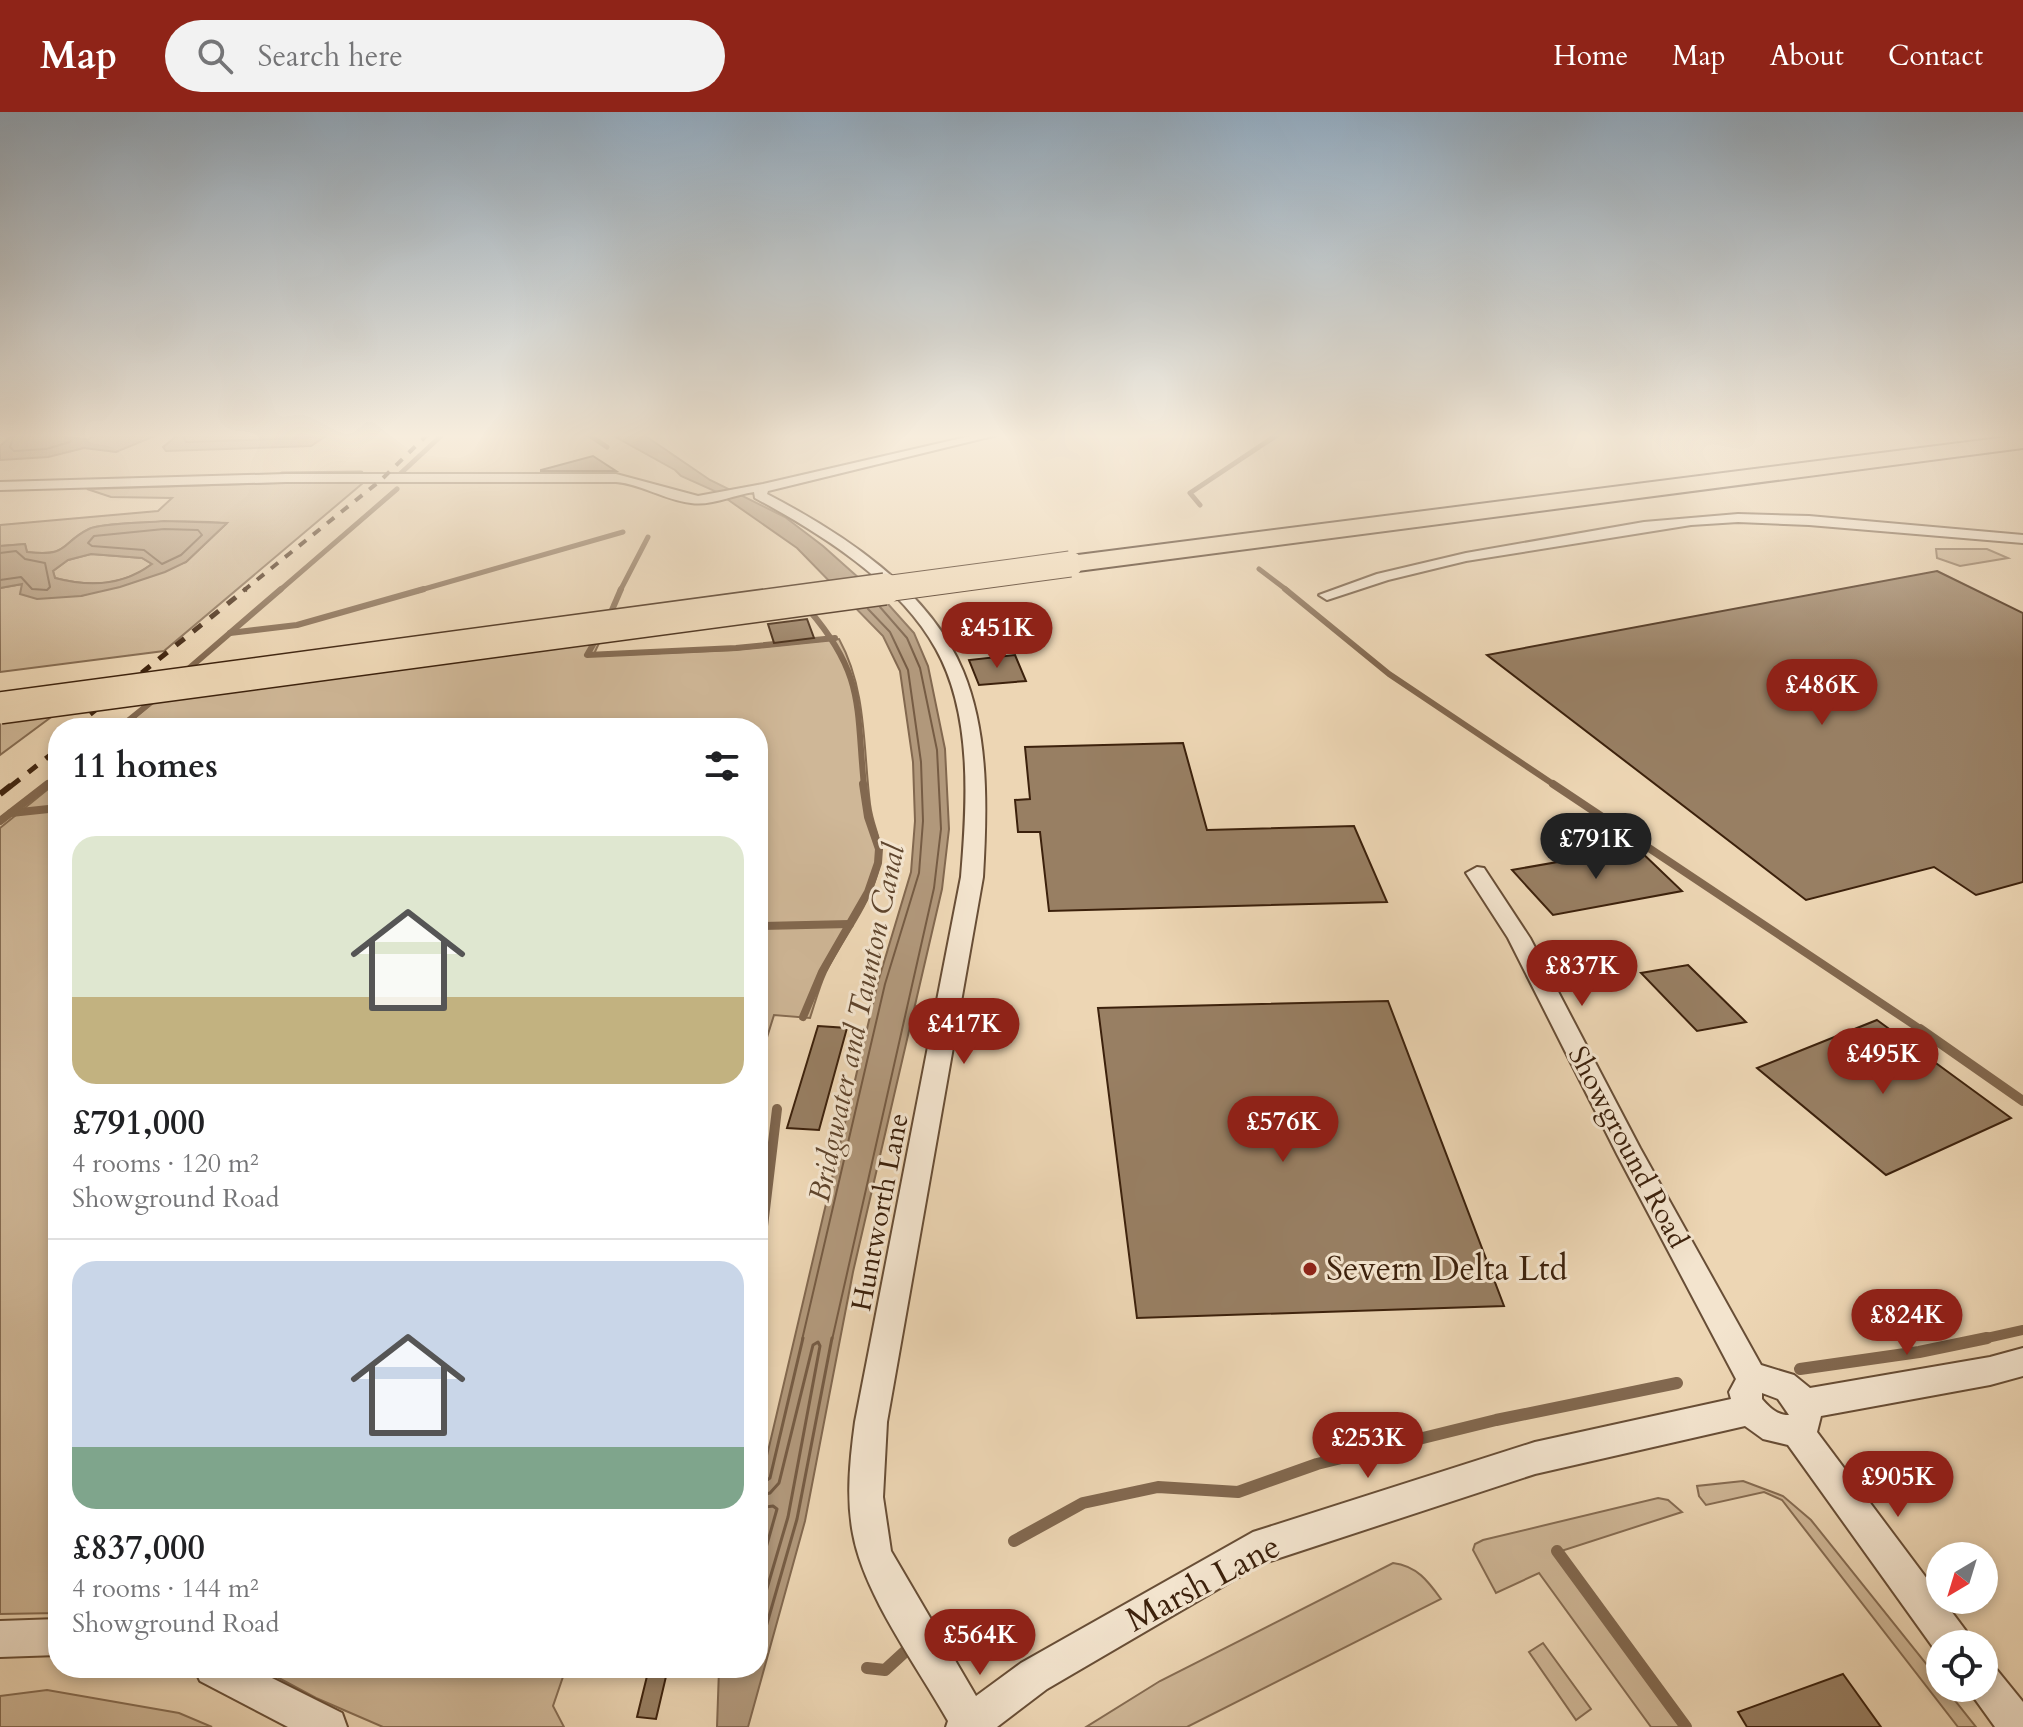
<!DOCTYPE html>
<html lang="en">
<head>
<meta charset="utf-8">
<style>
  body { margin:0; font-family:Cardo,serif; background:#f2f2f2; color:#202124; height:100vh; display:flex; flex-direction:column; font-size:30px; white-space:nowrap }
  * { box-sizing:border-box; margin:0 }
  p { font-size:26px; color:#757577 }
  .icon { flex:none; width:44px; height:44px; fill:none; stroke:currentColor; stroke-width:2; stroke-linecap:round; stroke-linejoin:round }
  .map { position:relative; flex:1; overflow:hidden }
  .details { position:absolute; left:48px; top:606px; width:720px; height:960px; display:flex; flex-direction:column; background:#fff; border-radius:32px; box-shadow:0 4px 12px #0003 }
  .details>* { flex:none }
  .needle { width:52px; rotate:218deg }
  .fabs { position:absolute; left:1926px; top:1430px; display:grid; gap:16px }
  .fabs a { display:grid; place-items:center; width:72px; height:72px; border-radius:50%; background:#fff; box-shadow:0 4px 12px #0003; font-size:40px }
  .price { position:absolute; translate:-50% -68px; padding:0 18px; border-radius:28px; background:#8f2418; color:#fff; font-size:26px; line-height:52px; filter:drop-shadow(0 2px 4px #0008) }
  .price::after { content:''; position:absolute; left:50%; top:48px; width:24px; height:18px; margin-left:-12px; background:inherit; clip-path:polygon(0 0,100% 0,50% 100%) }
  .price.on { background:#222; color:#fff }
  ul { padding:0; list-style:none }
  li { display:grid; align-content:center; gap:16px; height:424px; padding:0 24px }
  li+li { border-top:2px solid #e0e0e0 }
  li span { display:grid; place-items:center; height:248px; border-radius:24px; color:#555 }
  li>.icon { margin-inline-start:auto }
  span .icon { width:144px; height:144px; fill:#fffc; stroke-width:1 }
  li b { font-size:34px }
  h2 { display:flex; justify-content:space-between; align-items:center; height:96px; padding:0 24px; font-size:34px }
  header { display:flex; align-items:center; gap:48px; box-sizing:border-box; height:112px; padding:0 40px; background:#8f2418; color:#fff }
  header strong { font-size:38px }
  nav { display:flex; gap:44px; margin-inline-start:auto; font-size:28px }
  .search { width:560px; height:72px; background:#f2f2f2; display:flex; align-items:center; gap:20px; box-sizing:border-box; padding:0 28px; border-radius:44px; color:#757577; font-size:30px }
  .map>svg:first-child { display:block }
  .green { fill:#cfb797; stroke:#866c52; stroke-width:2 }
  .water { fill:#b1987b; stroke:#82684f; stroke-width:2; fill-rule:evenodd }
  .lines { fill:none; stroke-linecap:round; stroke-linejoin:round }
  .shore-far1 { stroke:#765c44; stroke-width:2 }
  .shore { stroke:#765c44; stroke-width:3 }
  .stream-far4 { stroke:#82684f; stroke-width:5 }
  .stream-far3 { stroke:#82684f; stroke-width:6 }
  .stream-far2 { stroke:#82684f; stroke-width:8 }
  .stream-far1 { stroke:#82684f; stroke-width:10 }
  .stream { stroke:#82684f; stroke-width:12 }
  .building { fill:#987f63; stroke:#3c210c; stroke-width:2 }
  .street-casing { stroke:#684e36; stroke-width:4 }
  .highway-casing { stroke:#3c210c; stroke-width:4 }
  .street { fill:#f3e4ce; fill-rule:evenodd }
  .highway { fill:#edd6b4; fill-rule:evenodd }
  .rail-far2 { stroke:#3c210c; stroke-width:4; stroke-dasharray:9 9; stroke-linecap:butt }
  .rail-far1 { stroke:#3c210c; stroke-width:5; stroke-dasharray:11 11; stroke-linecap:butt }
  .rail { stroke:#3c210c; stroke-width:6; stroke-dasharray:14 14; stroke-linecap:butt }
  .highway-bridge-far1-casing { stroke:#3c210c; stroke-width:27; stroke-linecap:butt }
  .highway-bridge-casing { stroke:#3c210c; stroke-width:34; stroke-linecap:butt }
  .highway-bridge-far1 { stroke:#edd6b4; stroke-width:25 }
  .highway-bridge { stroke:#edd6b4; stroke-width:31 }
  .poi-dot { fill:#8f2418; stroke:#f3e4ce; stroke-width:3 }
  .labels { text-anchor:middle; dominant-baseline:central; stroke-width:6; stroke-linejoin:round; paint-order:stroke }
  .street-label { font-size:28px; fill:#3c210c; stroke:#f3e4ce }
  .water-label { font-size:30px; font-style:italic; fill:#5f452d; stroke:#f3e4ce }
  .near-poi-label { font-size:34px; fill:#3c210c; stroke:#f3e4ce; text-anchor:start }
  .near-street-label { font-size:34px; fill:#3c210c; stroke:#f3e4ce }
</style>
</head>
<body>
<header>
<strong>Map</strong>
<div class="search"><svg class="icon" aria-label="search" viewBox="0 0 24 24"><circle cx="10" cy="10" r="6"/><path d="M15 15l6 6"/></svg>Search here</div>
<nav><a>Home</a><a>Map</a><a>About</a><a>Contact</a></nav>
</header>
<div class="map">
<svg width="2023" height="1615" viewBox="0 0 2023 1615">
  <rect width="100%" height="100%" fill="#edd6b4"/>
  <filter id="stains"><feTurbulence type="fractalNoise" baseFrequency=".0025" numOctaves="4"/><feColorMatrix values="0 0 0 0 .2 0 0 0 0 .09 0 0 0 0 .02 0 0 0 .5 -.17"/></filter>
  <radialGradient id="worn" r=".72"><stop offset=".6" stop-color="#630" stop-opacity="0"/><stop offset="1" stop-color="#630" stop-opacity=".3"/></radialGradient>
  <g class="green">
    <path d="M313 370 363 371 164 539 0 560V476L23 472 81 484 186 450 226 412C207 408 105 409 89 417 59 432 70 445 27 440L25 432 0 434V413L158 399 172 386 111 385 87 377Z"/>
    <path d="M1936 437H1987L2008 446 1960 454 1937 446Z"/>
    <path d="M91 442 142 446 152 452C122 474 90 475 55 466L53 459 68 448Z"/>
    <path d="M839 527C867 578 863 636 870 692 874 723 887 729 877 763 866 799 842 827 826 860 819 875 815 891 810 906L774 903 758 954V616H123L157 587 600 529 593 544 733 538Z"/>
    <path d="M58 600 0 643V607Z"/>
    <path d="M58 669V1501L0 1502V716Z"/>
    <path d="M1743 1369 1783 1384 1811 1408 1940 1569V1576H1945L1976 1615H1958L1782 1388 1764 1380 1706 1393 1699 1384 1697 1374Z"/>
    <path d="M1658 1386 1668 1388 1682 1400 1558 1440 1686 1615H1651L1539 1461 1496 1481 1473 1438 1475 1432 1483 1428Z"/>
    <path d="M1393 1451C1417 1454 1428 1469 1441 1487L1187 1615H1086L1160 1569Z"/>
    <path d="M1543 1531 1591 1597 1576 1608 1529 1540Z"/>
    <path d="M260 1556H566L553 1594 564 1615H383L316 1586Z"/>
    <path d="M47 1578 179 1601 212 1615H0V1584Z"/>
  </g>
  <g class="water">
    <path d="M68 323 66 326 89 327 95 323H157L116 340 84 336 48 345 0 348V334L11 324Z"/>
    <path d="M178 323 326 324 311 334 166 339 163 335Z"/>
    <path d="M612 323H644L710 368 785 405 823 434 888 492 914 521 928 554 945 637 949 717 942 777 853 1160 805 1409 748 1615H717L719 1557 758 1556V1382L878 870 911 760 915 709 913 650 900 559 883 524 797 436 717 380 681 364 675 358Z"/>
    <path d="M164 409 227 411 186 450 165 460 120 475 81 484 37 487 20 482 22 472 0 476V434L25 432 27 440C70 445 60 431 89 417 101 411 148 411 164 409ZM91 442 142 446 152 452C123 474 89 475 55 466L53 459 68 448Z"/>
  </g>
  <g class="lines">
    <g class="shore-far1">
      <path d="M14 323 10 335 14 339 46 337 70 330 72 323"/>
      <path d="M182 323 186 330 308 326 313 323"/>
      <path d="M164 417 198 418 202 423 181 443 162 452 144 438 92 434 88 431 94 424Z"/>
      <path d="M0 441 16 439 25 447 45 451 50 475 47 478 32 477 21 465 0 468"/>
      <path d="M802 1228 885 872 919 761 923 709 921 650 908 558 890 520 868 497"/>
      <path d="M832 1228 934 776 941 717 937 638 920 556 907 526 880 495"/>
    </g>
    <g class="shore">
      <path d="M758 1374 770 1366 803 1226"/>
      <path d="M758 1384 770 1381 779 1371 813 1233 818 1230 820 1234 788 1405 758 1507"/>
      <path d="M758 1396 773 1394 777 1397 758 1464"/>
      <path d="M758 1543 797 1407 832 1226"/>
    </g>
    <g class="stream-far4">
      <path d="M589 323 607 335"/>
      <path d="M282 362 361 361"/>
      <path d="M407 363 400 362 442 323"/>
      <path d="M1200 393 1190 381 1277 323"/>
      <path d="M1259 457 1288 479"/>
      <path d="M279 479 397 377"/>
      <path d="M417 479 623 420"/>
      <path d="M620 479 648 425"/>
    </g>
    <g class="stream-far3">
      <path d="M1285 477 1389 562 1556 674"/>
      <path d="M809 498C865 563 856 595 864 674"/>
      <path d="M609 505 621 477"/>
      <path d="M230 521 297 513 424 477"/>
      <path d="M598 524 587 543 736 536 835 526"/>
      <path d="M186 559 281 477"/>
      <path d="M119 616 155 587"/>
      <path d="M45 674 58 664"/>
    </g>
    <g class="stream-far2">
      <path d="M1553 672 1923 919"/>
      <path d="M11 701 58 696"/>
      <path d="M0 709 48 672"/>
      <path d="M758 814 850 812"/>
      <path d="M803 905 822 860 868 780 878 751 879 737 868 705 863 672"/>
    </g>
    <g class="stream-far1">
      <path d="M1920 917 2023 989"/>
      <path d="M758 1156 777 997"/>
      <path d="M1978 1228 2023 1218"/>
    </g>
    <g class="stream">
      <path d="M1800 1257 1919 1240 1987 1226"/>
      <path d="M1014 1429 1083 1391 1158 1375 1238 1380 1317 1352 1496 1308 1677 1271"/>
      <path d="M1557 1439 1686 1615"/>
      <path d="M867 1556 885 1558 909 1536"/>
    </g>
  </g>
  <g class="building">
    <path d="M593 344 616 359H541V358Z"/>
    <path d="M1937 459 2023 501V770L1976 783 1934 755 1806 788 1487 543Z"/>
    <path d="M807 507 814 526 774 531 768 512Z"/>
    <path d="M1015 543 1026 569 979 573 969 548Z"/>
    <path d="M1183 631 1207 718 1354 714 1387 790 1049 799 1040 720H1018L1015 688 1030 687 1025 635Z"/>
    <path d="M1637 736 1682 779 1553 803 1512 758Z"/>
    <path d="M1688 853 1746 910 1697 919 1641 861Z"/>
    <path d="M1388 889 1504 1194 1137 1206 1098 896Z"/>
    <path d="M1877 908 2011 1006 1886 1063 1757 956Z"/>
    <path d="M818 914 847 916 819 1018 787 1016Z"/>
    <path d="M649 1556H668L656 1607 637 1605Z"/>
    <path d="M1843 1562 1881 1615H1747L1738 1600Z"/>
  </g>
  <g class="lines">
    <g class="street-casing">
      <g id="street">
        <path d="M975 323H997L768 379 767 382C842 421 929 477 963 559 989 622 987 698 983 765L887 1310 883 1385 891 1439 976 1584 1021 1551 1253 1420 1535 1330 1731 1287 1729 1280 1736 1267 1617 1042 1508 826 1466 761 1477 755 1484 756 1530 826 1640 1036 1761 1253 1794 1263 1810 1276 1990 1245 2023 1236V1264L1990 1273 1821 1304 1817 1320 1966 1519 1971 1532H1940V1545L1788 1333 1763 1327 1745 1314 1535 1362 1261 1452 1047 1577 997 1615H946L948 1609C917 1554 864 1483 853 1422 846 1385 850 1347 855 1310L961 765C967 693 973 603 936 537 899 470 820 421 755 386L754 380C733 383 712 394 691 391 664 388 642 372 616 370H286L0 378V370L286 362H616L698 384 763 372ZM1762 1281 1778 1287 1789 1303C1777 1303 1770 1296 1762 1287Z"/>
        <path d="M1738 402 1809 404 2023 423V431L1809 413 1738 410 1691 413 1466 449 1388 468 1327 488 1319 483 1377 462 1466 441 1644 410Z"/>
        <path d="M58 1507V1543L0 1545V1509Z"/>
        <path d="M1984 1552 1997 1558 2023 1590V1615H1995L1967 1576H1984Z"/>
        <path d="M194 1556H252L342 1601 347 1615H288L200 1569Z"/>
      </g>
    </g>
    <g class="highway-casing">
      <path id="highway" d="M2023 323V336L1070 460 1060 458 1057 452 1060 446 1070 444Z"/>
    </g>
    <use href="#street" class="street"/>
    <use href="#highway" class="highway"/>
    <path class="rail-far2" d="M243 479 381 368 427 323"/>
    <g class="rail-far1">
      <path d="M73 616 246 477"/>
      <path d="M11 674 58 637"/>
    </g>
    <path class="rail" d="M0 682 13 672"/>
    <g class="highway-bridge-far1-casing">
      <path id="highway-bridge-far1" d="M870 479 1070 452"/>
    </g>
    <g class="highway-bridge-casing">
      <path id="highway-bridge" d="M0 596 885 477"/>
    </g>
    <use href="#highway-bridge-far1" class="highway-bridge-far1"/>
    <use href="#highway-bridge" class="highway-bridge"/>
  </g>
  <linearGradient id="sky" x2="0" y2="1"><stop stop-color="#92a9bc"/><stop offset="0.59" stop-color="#f7eddd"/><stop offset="1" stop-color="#f7eddd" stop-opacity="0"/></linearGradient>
  <rect width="2023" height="549" fill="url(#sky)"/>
  <circle class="poi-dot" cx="1310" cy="1157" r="8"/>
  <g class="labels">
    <g class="street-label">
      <text transform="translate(1628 1035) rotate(62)">Showground Road</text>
      <text transform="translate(880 1100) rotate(-79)">Huntworth Lane</text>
    </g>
    <g class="water-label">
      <text transform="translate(857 911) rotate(-78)">Bridgwater and Taunton Canal</text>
    </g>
    <g class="near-poi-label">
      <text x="1326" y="1157">Severn Delta Ltd</text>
    </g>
    <g class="near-street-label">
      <text transform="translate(1203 1471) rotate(-28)">Marsh Lane</text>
    </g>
  </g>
  <rect width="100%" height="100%" filter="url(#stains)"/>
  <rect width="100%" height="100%" fill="url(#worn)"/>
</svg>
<div class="fabs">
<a><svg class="needle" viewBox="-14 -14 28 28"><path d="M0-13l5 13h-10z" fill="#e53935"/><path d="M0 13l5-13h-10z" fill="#757577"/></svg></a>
<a><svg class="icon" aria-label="locate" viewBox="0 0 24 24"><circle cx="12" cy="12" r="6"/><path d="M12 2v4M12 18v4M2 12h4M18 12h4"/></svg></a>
</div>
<b class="price" style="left:997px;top:558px">£451K</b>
<b class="price" style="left:1822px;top:615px">£486K</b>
<b class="price on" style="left:1596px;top:769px">£791K</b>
<b class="price" style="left:1582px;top:896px">£837K</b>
<b class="price" style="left:964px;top:954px">£417K</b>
<b class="price" style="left:1883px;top:984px">£495K</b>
<b class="price" style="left:1283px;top:1052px">£576K</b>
<b class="price" style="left:1907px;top:1245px">£824K</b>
<b class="price" style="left:1368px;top:1368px">£253K</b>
<b class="price" style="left:1898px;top:1407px">£905K</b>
<b class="price" style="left:980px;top:1565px">£564K</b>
<section class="details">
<h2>11 homes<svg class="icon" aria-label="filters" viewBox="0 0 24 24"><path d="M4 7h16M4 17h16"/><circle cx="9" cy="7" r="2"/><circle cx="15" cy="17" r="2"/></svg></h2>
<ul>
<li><span style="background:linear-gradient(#dfe7d0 65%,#c2b280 0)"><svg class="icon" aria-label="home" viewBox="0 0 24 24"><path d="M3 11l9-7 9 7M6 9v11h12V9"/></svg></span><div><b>£791,000</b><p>4 rooms · 120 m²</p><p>Showground Road</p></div></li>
<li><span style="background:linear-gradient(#c9d6e8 75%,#7fa58c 0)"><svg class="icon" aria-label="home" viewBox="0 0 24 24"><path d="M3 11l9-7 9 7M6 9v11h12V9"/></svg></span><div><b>£837,000</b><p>4 rooms · 144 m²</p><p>Showground Road</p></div></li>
</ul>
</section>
</div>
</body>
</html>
